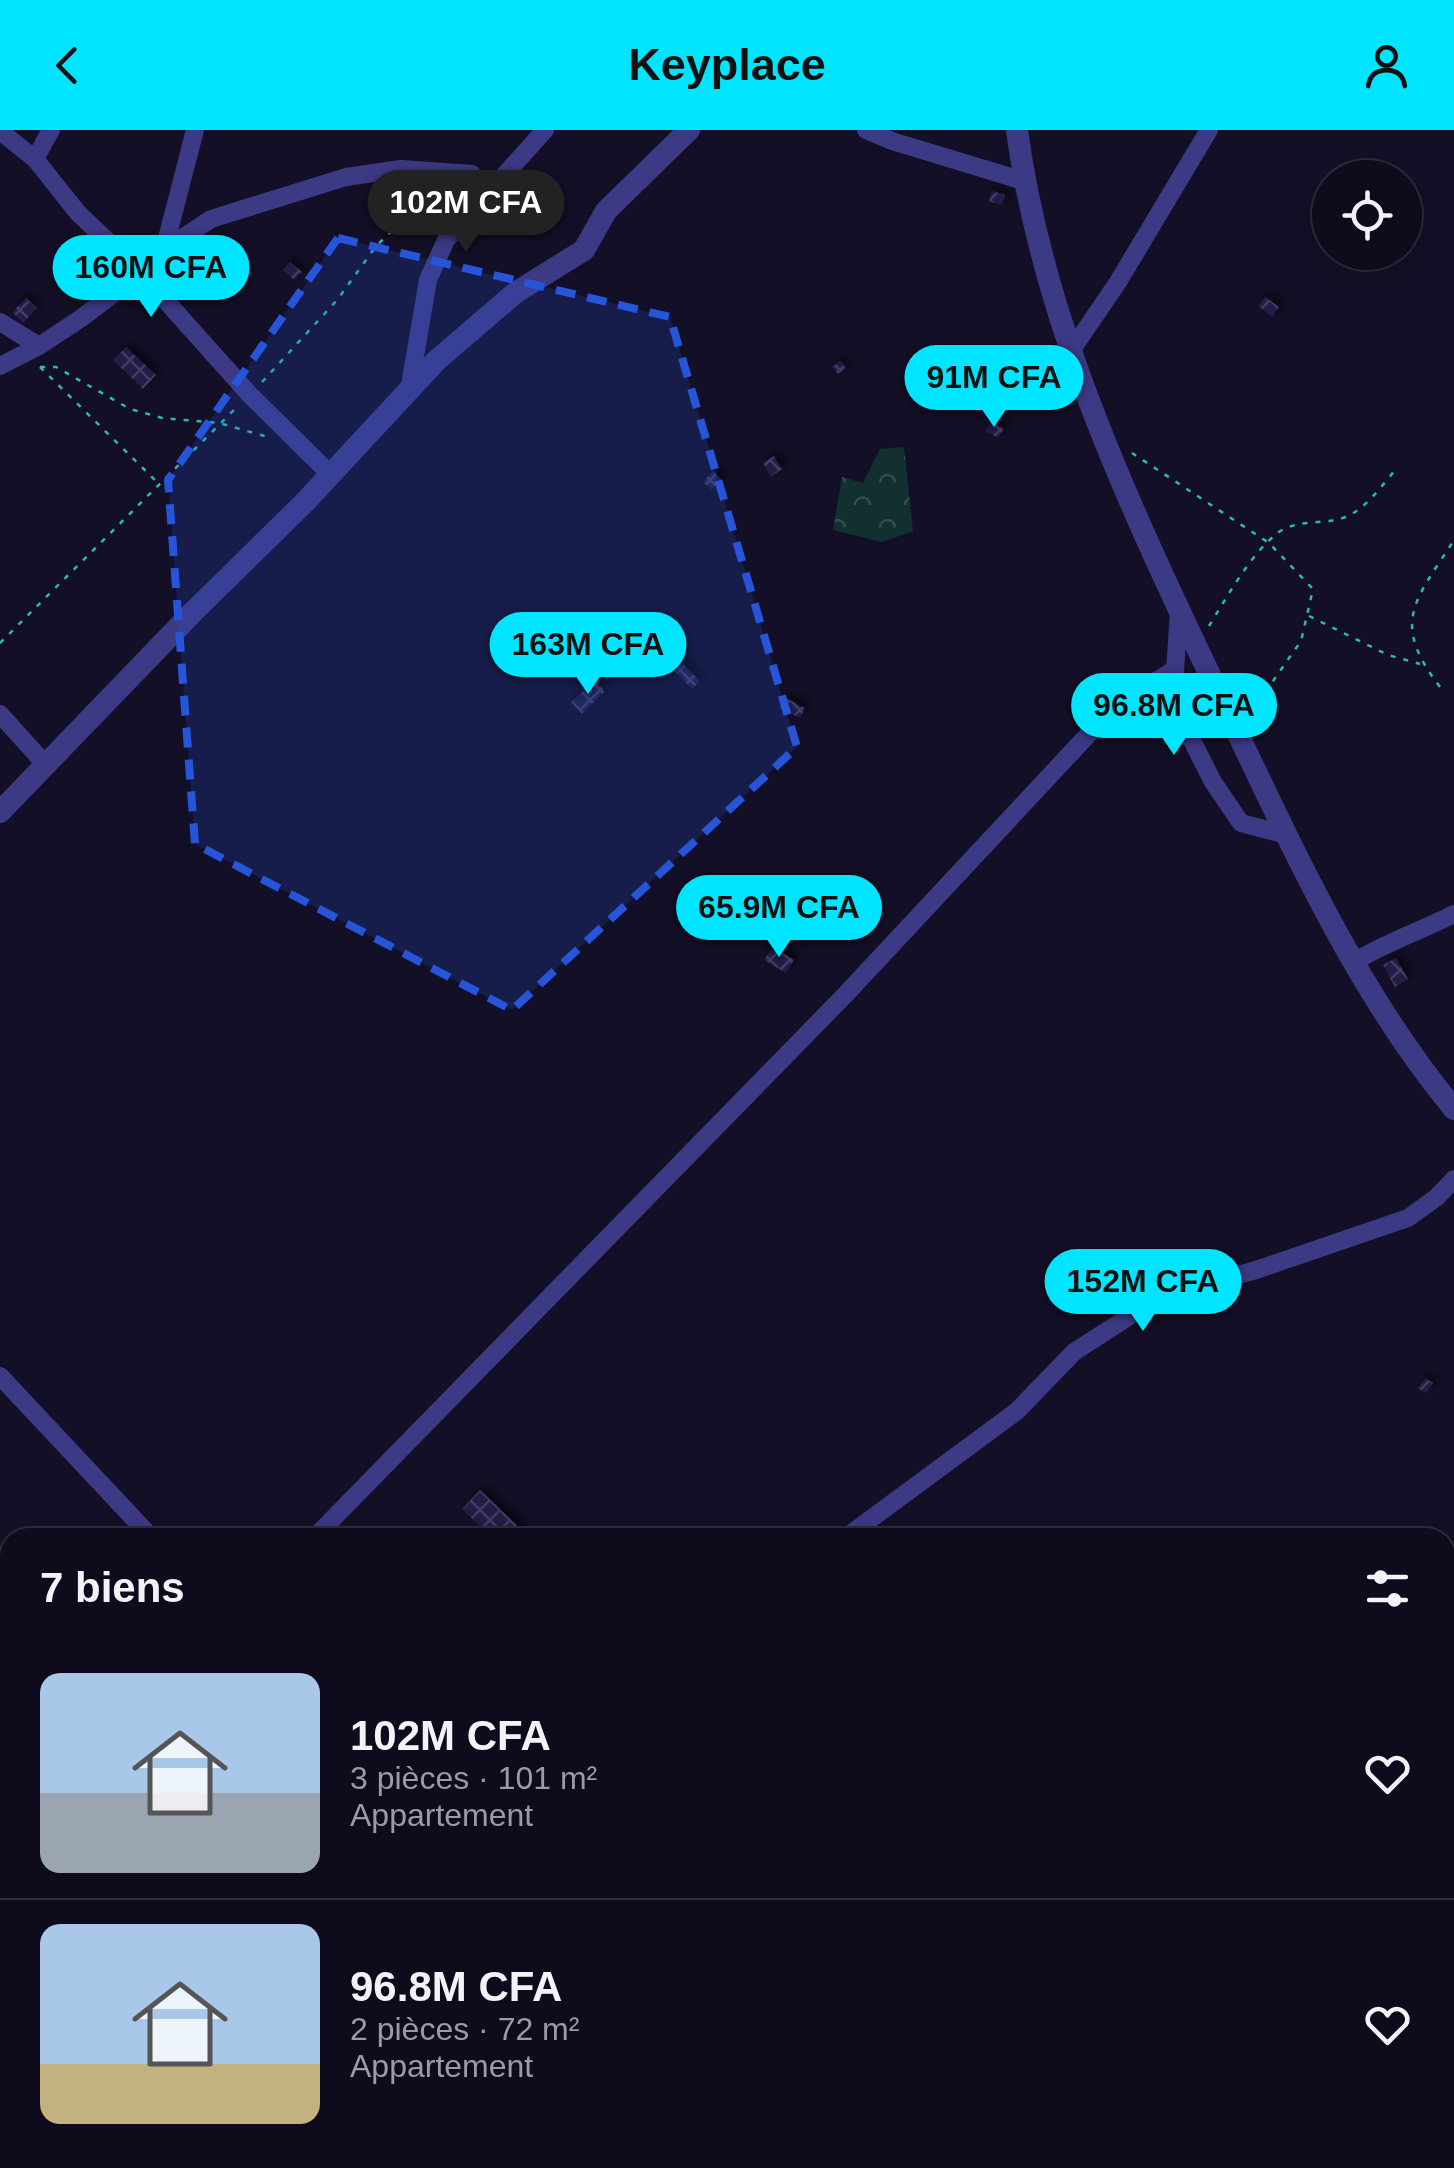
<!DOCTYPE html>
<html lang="fr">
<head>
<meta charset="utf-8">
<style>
  body { margin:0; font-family:Arial,sans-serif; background:#171425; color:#f1f3f6; height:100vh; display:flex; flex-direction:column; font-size:38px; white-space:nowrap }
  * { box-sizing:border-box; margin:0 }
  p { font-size:32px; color:#9b9ba3 }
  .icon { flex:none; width:55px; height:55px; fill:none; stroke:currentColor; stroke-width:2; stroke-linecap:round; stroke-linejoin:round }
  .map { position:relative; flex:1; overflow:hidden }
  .sheet { position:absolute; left:0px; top:1398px; width:1455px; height:642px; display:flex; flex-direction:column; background:#0e0b1c; border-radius:30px 30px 0 0; box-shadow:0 5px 25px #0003,0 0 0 2px #2e2b3b }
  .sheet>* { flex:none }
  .tools { position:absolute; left:1312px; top:30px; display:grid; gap:20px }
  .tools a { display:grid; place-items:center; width:110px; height:110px; border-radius:50%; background:#0e0b1c; box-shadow:0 5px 25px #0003,0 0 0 2px #2e2b3b; font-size:50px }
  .price { position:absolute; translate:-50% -85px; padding:0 22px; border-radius:35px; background:#00e5ff; color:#111; font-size:32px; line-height:65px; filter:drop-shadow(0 2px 5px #0008) }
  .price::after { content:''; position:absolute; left:50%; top:60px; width:30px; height:22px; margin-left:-15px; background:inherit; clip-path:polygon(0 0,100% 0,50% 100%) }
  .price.active { background:#222; color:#fff }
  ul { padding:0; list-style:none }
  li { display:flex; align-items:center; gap:30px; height:250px; padding:0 40px }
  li+li { border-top:2px solid #2e2b3b }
  li span { display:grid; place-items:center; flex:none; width:280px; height:200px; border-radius:20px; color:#555 }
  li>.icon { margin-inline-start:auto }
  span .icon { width:120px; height:120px; fill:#fffc; stroke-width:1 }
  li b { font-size:42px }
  h2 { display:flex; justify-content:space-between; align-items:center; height:120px; padding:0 40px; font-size:42px }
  header { display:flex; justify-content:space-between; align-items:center; height:130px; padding:0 40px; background:#00e5ff; color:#111; font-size:45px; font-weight:700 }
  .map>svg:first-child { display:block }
  .forest { fill:url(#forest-crowns) }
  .building { fill:url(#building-cross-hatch); filter:url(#shadow) }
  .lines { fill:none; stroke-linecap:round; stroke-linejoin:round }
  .path { stroke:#2fb8b0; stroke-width:2.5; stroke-dasharray:5 8; stroke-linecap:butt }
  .minor { stroke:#3d3a85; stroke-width:18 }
  .tertiary { stroke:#3d3a85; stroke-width:22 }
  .marked { fill:#2655da; fill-opacity:0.2; stroke:#2655da; stroke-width:8; stroke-dasharray:20 12; stroke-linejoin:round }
</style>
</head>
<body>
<header><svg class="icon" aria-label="back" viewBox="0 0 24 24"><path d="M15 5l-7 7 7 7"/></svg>Keyplace<svg class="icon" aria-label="person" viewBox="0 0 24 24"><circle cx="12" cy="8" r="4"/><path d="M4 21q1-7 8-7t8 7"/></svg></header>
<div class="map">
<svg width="1454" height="2038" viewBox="0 0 1454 2038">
  <defs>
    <pattern id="forest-crowns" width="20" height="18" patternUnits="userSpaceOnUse" patternTransform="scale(2.5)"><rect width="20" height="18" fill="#12302f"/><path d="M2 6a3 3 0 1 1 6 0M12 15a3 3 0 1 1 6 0" fill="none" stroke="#344d4e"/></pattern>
    <pattern id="building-cross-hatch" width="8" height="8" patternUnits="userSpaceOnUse" patternTransform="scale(2.5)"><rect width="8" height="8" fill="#241b47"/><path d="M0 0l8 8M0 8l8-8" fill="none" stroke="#433b63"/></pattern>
    <filter id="shadow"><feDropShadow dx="5" dy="-5" stdDeviation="5" flood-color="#0009"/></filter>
  </defs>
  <rect width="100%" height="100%" fill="#130f26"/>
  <path class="forest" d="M904 317 913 401 882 412 833 400 842 347 863 353 880 319Z"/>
  <g class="building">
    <path d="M992 61 1005 65 1002 75 989 71Z"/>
    <path d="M290 132 302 142 294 150 283 140Z"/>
    <path d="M1265 167 1279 177 1272 187 1258 176Z"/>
    <path d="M26 168 37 178 23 193 12 182Z"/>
    <path d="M126 217 156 245 143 259 113 230Z"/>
    <path d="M840 231 846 238 838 244 832 237Z"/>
    <path d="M991 292 1004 299 998 308 985 301Z"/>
    <path d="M774 326 782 339 771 347 763 333Z"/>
    <path d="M713 341 722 350 711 360 703 352Z"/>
    <path d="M681 532 700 551 692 559 673 539Z"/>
    <path d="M595 550 605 561 582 584 571 572Z"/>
    <path d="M786 568 805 578 800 588 780 578Z"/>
    <path d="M773 817 794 830 786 843 764 830Z"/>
    <path d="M1396 828 1408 849 1395 857 1383 835Z"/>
    <path d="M1425 1248 1433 1253 1426 1263 1418 1258Z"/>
    <path d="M480 1360 524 1402 519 1408H492L462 1379Z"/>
  </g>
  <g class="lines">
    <g class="path">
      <path d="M40 237H56L130 279 162 288 219 293 268 307"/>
      <path d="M40 237 159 354"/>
      <path d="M262 252 338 169 376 116 419 75 445 60"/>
      <path d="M1132 323 1269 413 1313 459 1301 511 1252 581"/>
      <path d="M1309 486 1388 525 1420 534"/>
      <path d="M1209 496C1227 467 1251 423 1279 402 1296 390 1320 394 1339 389 1364 383 1381 356 1397 338"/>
      <path d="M0 513 239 275"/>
      <path d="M1440 557C1390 492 1415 471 1454 410"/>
    </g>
    <g class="minor">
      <path d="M866 0 892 11 1027 52"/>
      <path d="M0 1 35 29 78 83 141 143 250 265 331 345"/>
      <path d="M35 29 51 0"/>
      <path d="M164 120 195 0"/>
      <path d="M0 192 39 216"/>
      <path d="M1073 218 1118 152 1209 0"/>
      <path d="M0 236 39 216 80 189 141 143 164 120 211 89 346 47 401 39 472 44"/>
      <path d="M409 261 428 150 446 110 545 0"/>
      <path d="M1179 480 1173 573 1213 652 1241 693 1287 705"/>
      <path d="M0 584 46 635"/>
      <path d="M1354 832C1386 812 1421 801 1454 784"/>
      <path d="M0 1246 152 1408"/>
      <path d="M314 1408 845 865 1113 578 1174 540"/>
      <path d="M845 1408 1017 1281 1074 1222 1159 1167 1256 1140 1408 1088 1437 1067 1454 1049"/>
      <path d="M0 1482H10"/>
      <path d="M1445 1581 1454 1568"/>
      <path d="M0 1740 10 1730"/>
      <path d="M1445 1869 1454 1860"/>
      <path d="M712 2030 719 2038"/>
      <path d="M1073 2030 1080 2038"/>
      <path d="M1028 2038 1038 2030"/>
      <path d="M1367 2038 1373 2030"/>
    </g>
    <g class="tertiary">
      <path d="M1017 0C1045 211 1148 414 1238 604 1300 734 1362 868 1454 979"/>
      <path d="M0 682 192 483 306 371 437 230 515 163 584 120 606 81 689 0"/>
    </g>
  </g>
  <path class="marked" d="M338 108 670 187 797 617 512 880 195 714 168 350Z"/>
</svg>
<div class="tools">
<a><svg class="icon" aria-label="locate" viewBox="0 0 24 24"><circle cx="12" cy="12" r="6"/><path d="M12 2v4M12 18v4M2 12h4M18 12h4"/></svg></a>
</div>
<b class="price active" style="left:466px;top:125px">102M CFA</b>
<b class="price" style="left:151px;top:190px">160M CFA</b>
<b class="price" style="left:994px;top:300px">91M CFA</b>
<b class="price" style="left:588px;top:567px">163M CFA</b>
<b class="price" style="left:1174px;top:628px">96.8M CFA</b>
<b class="price" style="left:779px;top:830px">65.9M CFA</b>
<b class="price" style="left:1143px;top:1204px">152M CFA</b>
<section class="sheet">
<h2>7 biens<svg class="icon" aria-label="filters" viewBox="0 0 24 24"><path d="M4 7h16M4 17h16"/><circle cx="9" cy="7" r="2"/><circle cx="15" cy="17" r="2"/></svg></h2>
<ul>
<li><span style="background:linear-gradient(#a9c7e8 60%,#9aa5b1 0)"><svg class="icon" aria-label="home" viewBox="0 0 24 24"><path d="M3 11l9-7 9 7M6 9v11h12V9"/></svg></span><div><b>102M CFA</b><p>3 pièces · 101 m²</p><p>Appartement</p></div><svg class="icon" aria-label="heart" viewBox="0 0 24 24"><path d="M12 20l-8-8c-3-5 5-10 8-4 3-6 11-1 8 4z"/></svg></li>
<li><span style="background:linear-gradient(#a9c7e8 70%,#c2b280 0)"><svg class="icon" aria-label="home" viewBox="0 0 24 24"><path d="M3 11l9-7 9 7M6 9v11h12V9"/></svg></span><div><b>96.8M CFA</b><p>2 pièces · 72 m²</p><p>Appartement</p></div><svg class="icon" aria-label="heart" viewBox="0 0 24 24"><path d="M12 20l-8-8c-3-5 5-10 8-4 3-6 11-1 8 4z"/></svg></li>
</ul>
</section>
</div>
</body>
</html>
